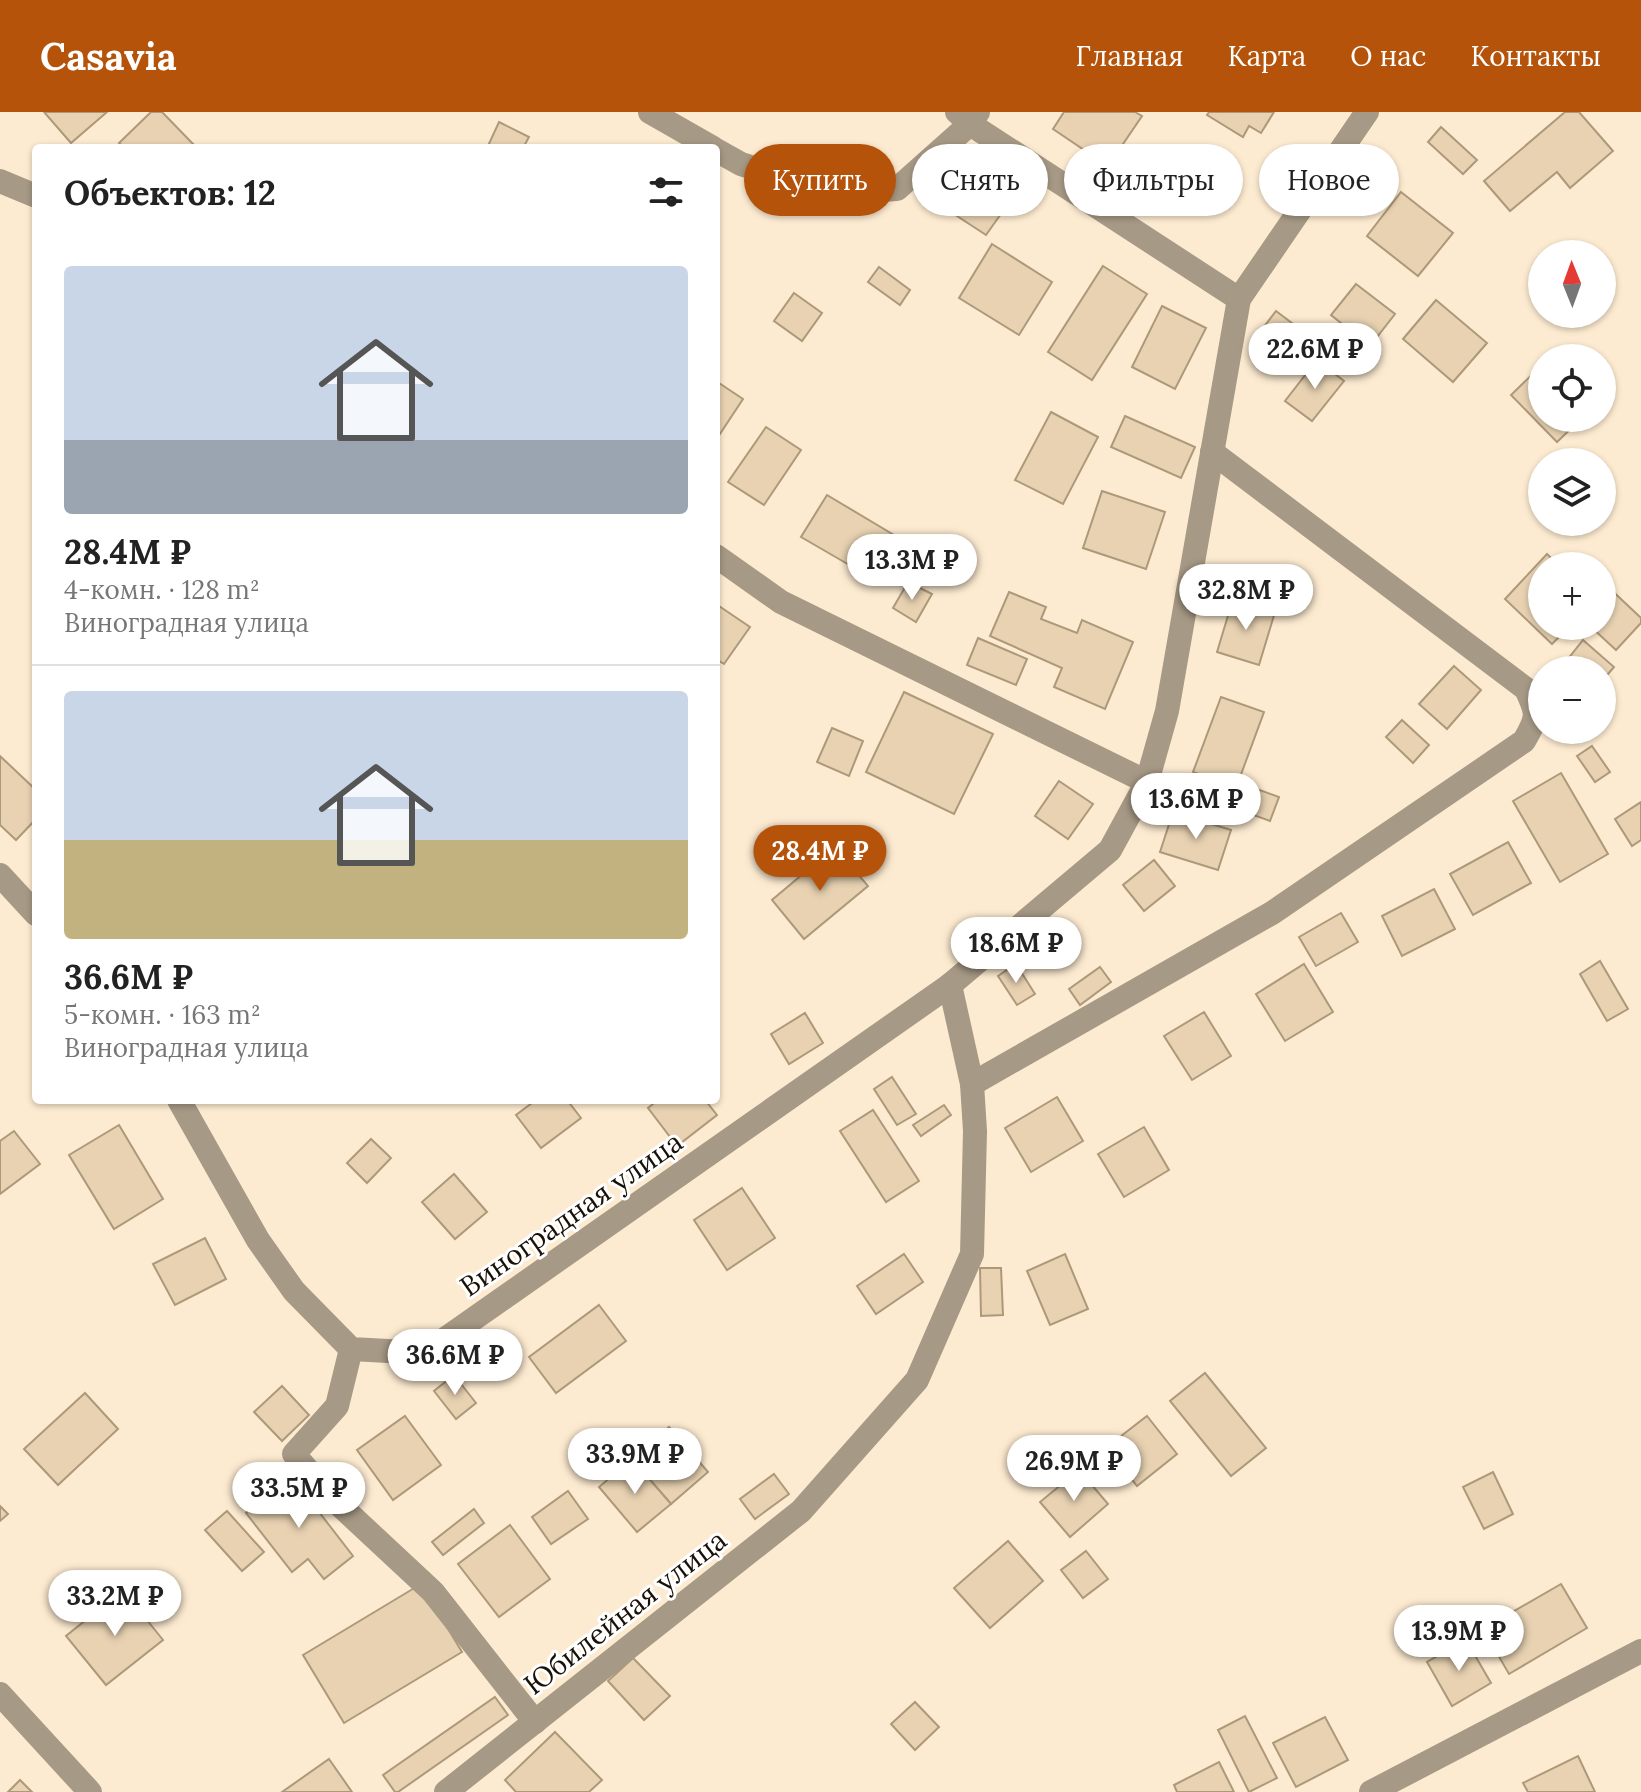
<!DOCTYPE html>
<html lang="ru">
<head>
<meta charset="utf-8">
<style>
  body { margin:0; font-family:Lora,serif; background:#f2f2f2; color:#222; height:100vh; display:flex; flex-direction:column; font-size:30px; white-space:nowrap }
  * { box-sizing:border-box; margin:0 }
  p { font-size:26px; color:#767676 }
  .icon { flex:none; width:44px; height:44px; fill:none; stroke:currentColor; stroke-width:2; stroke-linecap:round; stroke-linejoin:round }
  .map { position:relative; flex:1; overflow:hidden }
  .sheet { position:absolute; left:32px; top:32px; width:688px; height:960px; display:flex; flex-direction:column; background:#fff; border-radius:8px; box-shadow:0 2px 6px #0004 }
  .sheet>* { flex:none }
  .hud { position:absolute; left:744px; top:32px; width:760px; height:72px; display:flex; gap:16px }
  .needle { width:52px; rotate:359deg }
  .controls { position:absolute; left:1528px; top:128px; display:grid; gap:16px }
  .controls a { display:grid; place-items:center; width:88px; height:88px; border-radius:50%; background:#fff; box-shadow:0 2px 6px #0004; font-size:40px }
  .price { position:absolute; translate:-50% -68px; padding:0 18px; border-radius:28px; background:#fff; color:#222; font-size:26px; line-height:52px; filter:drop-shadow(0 2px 4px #0008) }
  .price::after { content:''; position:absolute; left:50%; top:48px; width:24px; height:18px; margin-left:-12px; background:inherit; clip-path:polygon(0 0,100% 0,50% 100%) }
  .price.active { background:#b45309; color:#fff }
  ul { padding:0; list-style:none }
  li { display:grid; align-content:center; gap:16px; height:424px; padding:0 32px }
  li+li { border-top:2px solid #e0e0e0 }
  li span { display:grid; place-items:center; height:248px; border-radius:8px; color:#555 }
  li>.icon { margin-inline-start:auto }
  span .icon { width:144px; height:144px; fill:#fffc; stroke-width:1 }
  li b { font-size:34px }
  h2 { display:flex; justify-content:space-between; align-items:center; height:96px; padding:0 32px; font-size:34px }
  .tag { padding:0 28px; border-radius:36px; background:#fff; box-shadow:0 2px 6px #0004; font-size:28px; line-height:72px }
  .tag.active { background:#b45309; color:#fff }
  header { display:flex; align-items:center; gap:48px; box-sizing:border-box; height:112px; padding:0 40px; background:#b45309; color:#fff }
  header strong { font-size:38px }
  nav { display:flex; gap:44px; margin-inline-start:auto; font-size:28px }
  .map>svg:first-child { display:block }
  .building { fill:#e8d2b2; stroke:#ad997a; stroke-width:2 }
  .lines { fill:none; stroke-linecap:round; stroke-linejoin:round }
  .minor { stroke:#a69985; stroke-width:24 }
  .labels { text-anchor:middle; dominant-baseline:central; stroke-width:6; stroke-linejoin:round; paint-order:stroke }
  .street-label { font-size:28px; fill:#181106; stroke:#fff }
</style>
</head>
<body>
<header>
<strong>Casavia</strong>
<nav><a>Главная</a><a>Карта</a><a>О нас</a><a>Контакты</a></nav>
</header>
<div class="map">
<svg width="1641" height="1680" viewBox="0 0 1641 1680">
  <rect width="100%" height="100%" fill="#fdebd1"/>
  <g class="building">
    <path d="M44 0H107L71 31Z"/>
    <path d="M151 0H162L197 36H124L119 31Z"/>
    <path d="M1064 0H1135L1142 4 1108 54 1053 17Z"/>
    <path d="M1209 0H1274L1261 21 1249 14 1243 25 1207 3Z"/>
    <path d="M1565 0H1579L1613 39 1570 76 1557 60 1510 99 1484 69Z"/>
    <path d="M499 10 529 25 523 36H487Z"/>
    <path d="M1441 15 1477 48 1463 62 1428 30Z"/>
    <path d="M979 73 1008 92 986 123 957 104Z"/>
    <path d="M1401 80 1453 121 1418 164 1367 124Z"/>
    <path d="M992 132 1052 170 1019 223 959 186Z"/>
    <path d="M1103 154 1147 182 1092 268 1048 240Z"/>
    <path d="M879 155 910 178 900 193 868 170Z"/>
    <path d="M1356 172 1395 202 1370 234 1331 203Z"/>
    <path d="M1542 172V189L1533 182Z"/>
    <path d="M794 181 822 201 802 229 774 209Z"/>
    <path d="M1436 188 1487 231 1453 270 1403 227Z"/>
    <path d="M1162 194 1206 216 1175 277 1132 255Z"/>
    <path d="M1276 199 1309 224 1297 241 1263 216Z"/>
    <path d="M1558 237 1567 246H1549Z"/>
    <path d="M1317 248 1344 269 1312 309 1285 289Z"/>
    <path d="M1542 253V306H1582L1557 330 1511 283Z"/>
    <path d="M716 269 743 287 716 328Z"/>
    <path d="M1051 300 1098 325 1063 392 1015 368Z"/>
    <path d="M1125 304 1195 335 1181 366 1111 335Z"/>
    <path d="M766 315 801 338 764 393 728 370Z"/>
    <path d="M1102 379 1165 400 1146 457 1083 436Z"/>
    <path d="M827 383 894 423 873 458 855 447 851 454 801 425Z"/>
    <path d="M1547 442 1559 454H1542V514H1570L1552 532 1505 487Z"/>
    <path d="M908 470 932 482 916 510 893 496Z"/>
    <path d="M1605 472 1641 506V511L1616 538 1590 514H1602V475Z"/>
    <path d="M1009 480 1046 495 1041 507 1077 521 1082 508 1133 530 1105 597 1054 575 1062 556 990 524Z"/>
    <path d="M1233 487 1275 500 1259 553 1217 540Z"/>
    <path d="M716 492 750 515 724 552 716 547Z"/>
    <path d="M978 526 1027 547 1016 573 967 553Z"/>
    <path d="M1583 528 1614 555 1602 569V558H1580L1568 547Z"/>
    <path d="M1454 554 1481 578 1447 617 1419 592Z"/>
    <path d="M904 580 993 622 954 702 866 660Z"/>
    <path d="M1221 585 1264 600 1236 676 1193 660Z"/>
    <path d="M1402 608 1429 633 1413 651 1386 625Z"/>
    <path d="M832 616 863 629 849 664 817 650Z"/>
    <path d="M1592 634 1610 660 1595 670 1577 644Z"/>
    <path d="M0 644 36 678V707L16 728 0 713Z"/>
    <path d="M1561 661 1608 742 1560 770 1513 689Z"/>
    <path d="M1059 669 1093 692 1068 727 1035 704Z"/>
    <path d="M1243 672 1279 685 1270 709 1234 696Z"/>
    <path d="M1641 690V728L1632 734 1615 707Z"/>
    <path d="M1173 700 1231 718 1218 758 1160 740Z"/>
    <path d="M1508 730 1531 771 1473 803 1450 762Z"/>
    <path d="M835 735 868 774 804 827 772 788Z"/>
    <path d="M1154 748 1175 774 1144 799 1123 773Z"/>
    <path d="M1434 777 1455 817 1402 844 1382 804Z"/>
    <path d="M1341 801 1358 830 1316 854 1299 825Z"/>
    <path d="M1600 849 1628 897 1607 909 1580 862Z"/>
    <path d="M1016 852 1035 882 1017 893 998 864Z"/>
    <path d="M1304 852 1333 900 1285 929 1256 882Z"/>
    <path d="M1100 855 1111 870 1080 893 1069 877Z"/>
    <path d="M1204 900 1231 944 1192 968 1164 924Z"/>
    <path d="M805 901 823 931 789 952 771 922Z"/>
    <path d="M892 965 916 1002 897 1013 874 977Z"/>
    <path d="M1057 985 1083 1029 1031 1060 1005 1016Z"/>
    <path d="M536 988H567L581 1006 541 1036 516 1003Z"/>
    <path d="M658 988H705L717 1003 677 1034 648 996Z"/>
    <path d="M944 993 951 1003 921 1024 913 1013Z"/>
    <path d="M873 998 919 1069 886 1090 840 1019Z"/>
    <path d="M119 1013 163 1087 114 1117 69 1043Z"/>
    <path d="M1144 1015 1169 1058 1124 1085 1098 1042Z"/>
    <path d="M14 1019 40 1052 0 1082V1029Z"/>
    <path d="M371 1027 391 1046 367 1071 347 1051Z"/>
    <path d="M454 1062 487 1100 455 1127 422 1090Z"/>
    <path d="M742 1076 775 1126 727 1158 694 1108Z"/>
    <path d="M205 1126 226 1167 175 1193 153 1152Z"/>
    <path d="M904 1142 923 1170 876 1202 857 1174Z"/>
    <path d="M1065 1142 1088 1197 1050 1213 1027 1159Z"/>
    <path d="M980 1156H1001L1003 1203 981 1204Z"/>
    <path d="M599 1193 626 1229 556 1281 529 1245Z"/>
    <path d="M1205 1261 1266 1336 1231 1364 1170 1289Z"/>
    <path d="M454 1263 476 1291 456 1307 434 1279Z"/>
    <path d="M282 1274 309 1303 282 1329 254 1300Z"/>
    <path d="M85 1281 118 1317 58 1373 24 1337Z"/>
    <path d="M405 1304 441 1353 393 1388 357 1338Z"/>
    <path d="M1147 1304 1177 1342 1137 1374 1107 1335Z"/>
    <path d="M669 1315 708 1360 671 1392 632 1347Z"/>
    <path d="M632 1347 671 1392 637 1420 599 1375Z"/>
    <path d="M1079 1358 1108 1392 1070 1425 1040 1390Z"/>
    <path d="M1493 1360 1513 1402 1484 1417 1463 1375Z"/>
    <path d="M774 1362 789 1382 755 1407 740 1387Z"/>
    <path d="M292 1365 353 1444 324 1467 308 1447 292 1460 246 1401Z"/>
    <path d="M568 1379 588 1407 551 1432 532 1405Z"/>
    <path d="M0 1394 8 1402 0 1409Z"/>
    <path d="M474 1397 484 1411 443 1443 432 1430Z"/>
    <path d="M227 1399 264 1440 242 1459 205 1418Z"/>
    <path d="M510 1413 550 1467 499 1505 458 1452Z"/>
    <path d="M1008 1429 1043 1469 990 1516 954 1476Z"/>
    <path d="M1086 1439 1108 1467 1083 1486 1061 1458Z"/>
    <path d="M421 1472 462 1540 344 1611 303 1543Z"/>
    <path d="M1561 1472 1587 1516 1509 1562 1483 1517Z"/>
    <path d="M123 1478 163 1528 106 1573 66 1524Z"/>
    <path d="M1466 1528 1491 1571 1452 1594 1427 1550Z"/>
    <path d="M633 1546 670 1584 644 1608 608 1569Z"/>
    <path d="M495 1585 508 1603 398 1680H395L383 1663Z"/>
    <path d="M915 1590 939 1615 915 1638 891 1612Z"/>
    <path d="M1245 1604 1277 1666 1249 1680 1218 1618Z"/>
    <path d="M1325 1605 1348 1648 1296 1675 1273 1631Z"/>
    <path d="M555 1620 602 1668 589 1680H516L505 1668Z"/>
    <path d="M1578 1644 1595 1680H1528L1523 1671Z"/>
    <path d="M329 1647 352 1680H282Z"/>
    <path d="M1219 1650 1234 1680H1177L1174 1673Z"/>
    <path d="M20 1668 32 1680H8Z"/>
  </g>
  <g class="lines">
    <g class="minor">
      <path d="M650 0 713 36"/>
      <path d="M957 0 970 12 1239 187"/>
      <path d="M716 38 741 52 830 81 897 77 970 12 978 0"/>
      <path d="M0 69 36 84"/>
      <path d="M716 444 781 490 1147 670"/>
      <path d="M0 763 36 802"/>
      <path d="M972 972 1272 801 1524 629C1538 605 1538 602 1526 577L1212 340"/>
      <path d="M179 988 258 1128 294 1179 351 1237 425 1241 950 873 1110 738 1147 670 1167 599 1239 187 1367 0"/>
      <path d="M351 1237 337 1294 294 1342 331 1385 433 1480 535 1610"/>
      <path d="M0 1582 90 1680"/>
      <path d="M446 1680 801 1399 917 1268 972 1142 975 1019 972 972 950 873"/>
      <path d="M1371 1680 1641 1539"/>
    </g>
  </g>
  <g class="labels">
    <g class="street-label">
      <text transform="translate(571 1102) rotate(-35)">Виноградная улица</text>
      <text transform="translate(625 1500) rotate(-38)">Юбилейная улица</text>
    </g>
  </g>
</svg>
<div class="controls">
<a><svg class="needle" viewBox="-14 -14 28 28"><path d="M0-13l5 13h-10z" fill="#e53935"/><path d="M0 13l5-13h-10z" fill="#767676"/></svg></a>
<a><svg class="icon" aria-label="locate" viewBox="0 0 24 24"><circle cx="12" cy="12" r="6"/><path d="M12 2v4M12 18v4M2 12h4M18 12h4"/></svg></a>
<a><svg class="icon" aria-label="layers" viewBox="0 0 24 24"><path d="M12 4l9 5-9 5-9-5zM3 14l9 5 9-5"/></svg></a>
<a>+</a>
<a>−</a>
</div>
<b class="price" style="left:1315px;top:279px">22.6M ₽</b>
<b class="price" style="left:912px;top:490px">13.3M ₽</b>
<b class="price" style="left:1246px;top:520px">32.8M ₽</b>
<b class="price" style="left:1196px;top:729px">13.6M ₽</b>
<b class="price active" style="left:820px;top:781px">28.4M ₽</b>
<b class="price" style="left:1016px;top:873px">18.6M ₽</b>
<b class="price" style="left:455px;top:1285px">36.6M ₽</b>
<b class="price" style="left:635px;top:1384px">33.9M ₽</b>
<b class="price" style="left:1074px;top:1391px">26.9M ₽</b>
<b class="price" style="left:299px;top:1418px">33.5M ₽</b>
<b class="price" style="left:115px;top:1526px">33.2M ₽</b>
<b class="price" style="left:1459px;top:1561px">13.9M ₽</b>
<div class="hud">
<a class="tag active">Купить</a>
<a class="tag">Снять</a>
<a class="tag">Фильтры</a>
<a class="tag">Новое</a>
</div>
<section class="sheet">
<h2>Объектов: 12<svg class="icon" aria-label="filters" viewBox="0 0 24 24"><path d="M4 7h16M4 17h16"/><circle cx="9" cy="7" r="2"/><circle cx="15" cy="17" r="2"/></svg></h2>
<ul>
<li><span style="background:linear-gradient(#c9d6e8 70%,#9aa5b1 0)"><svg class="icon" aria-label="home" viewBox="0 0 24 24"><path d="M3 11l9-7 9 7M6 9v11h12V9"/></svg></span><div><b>28.4M ₽</b><p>4-комн. · 128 m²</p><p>Виноградная улица</p></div></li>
<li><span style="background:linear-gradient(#c9d6e8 60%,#c2b280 0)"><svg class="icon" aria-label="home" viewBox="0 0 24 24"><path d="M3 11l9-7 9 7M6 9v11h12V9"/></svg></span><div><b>36.6M ₽</b><p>5-комн. · 163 m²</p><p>Виноградная улица</p></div></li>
</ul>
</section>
</div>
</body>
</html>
